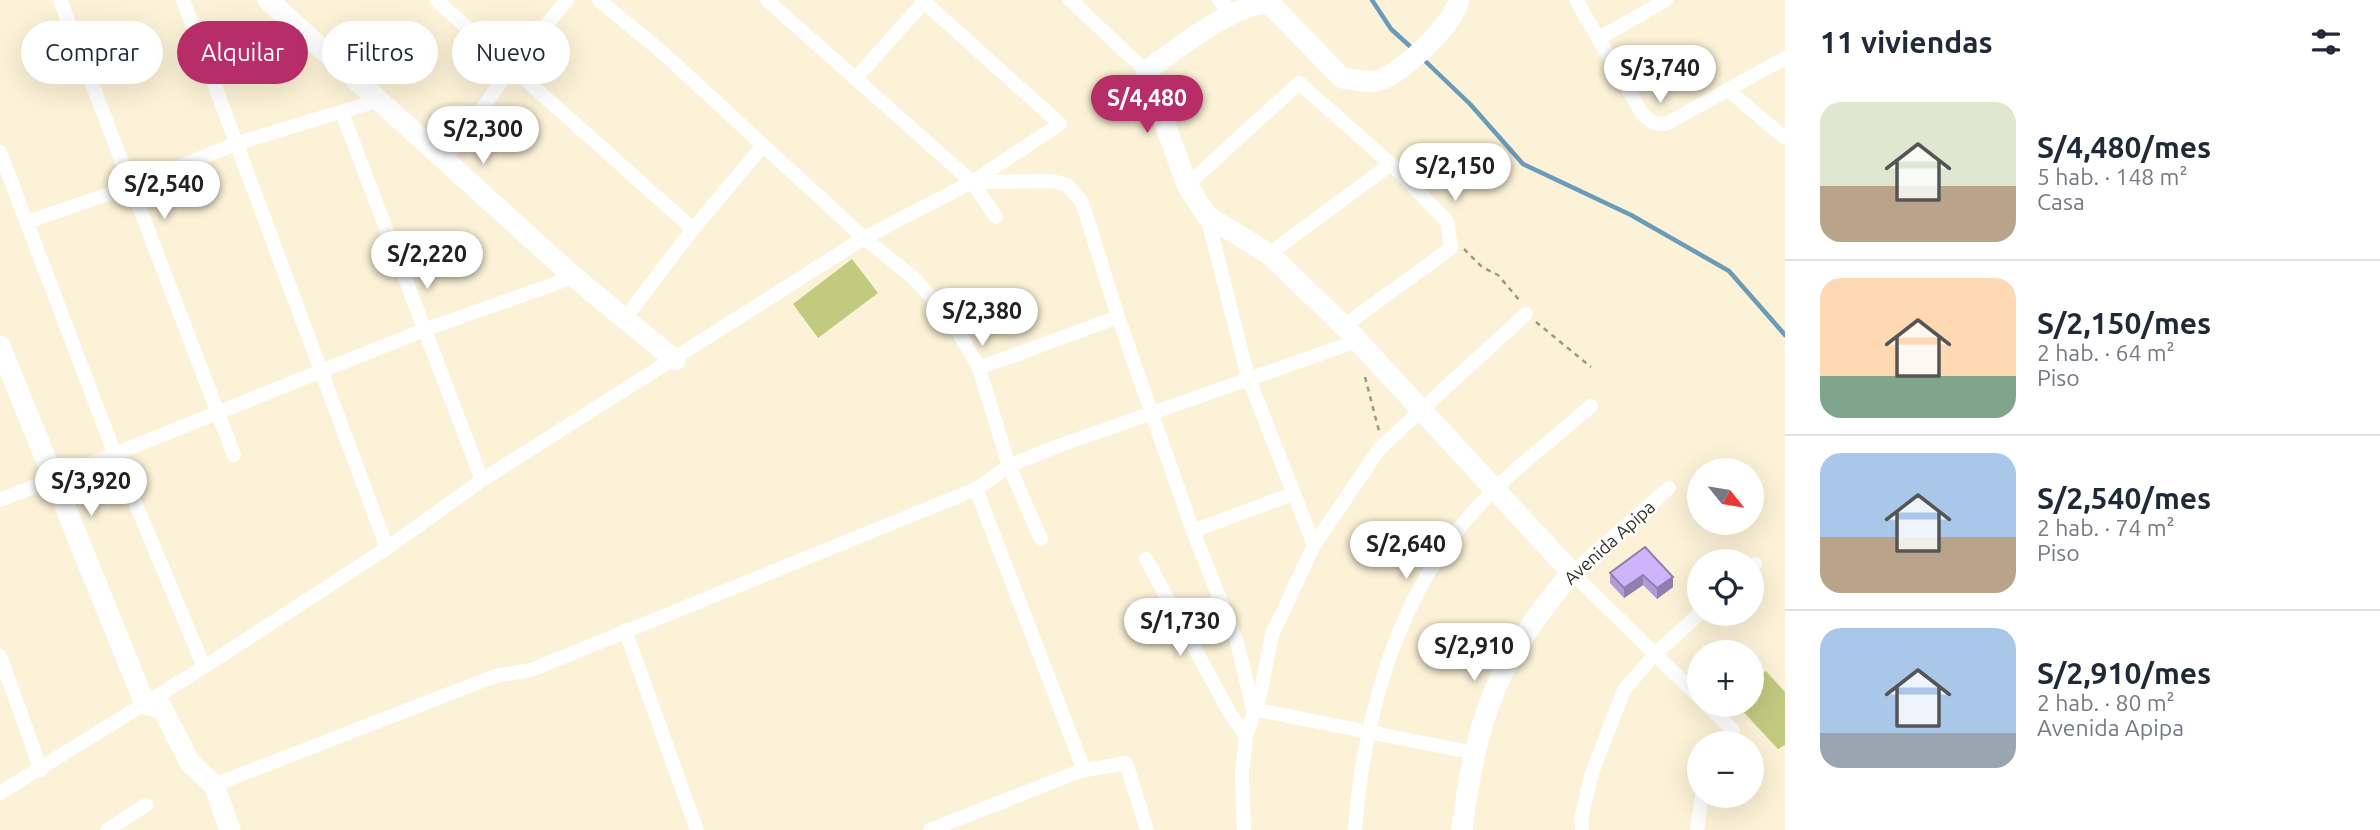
<!DOCTYPE html>
<html lang="es">
<head>
<meta charset="utf-8">
<style>
  body { margin:0; font-family:Ubuntu,sans-serif; background:#f6f6f7; color:#1f2937; height:100vh; display:flex; flex-direction:column; font-size:26px; white-space:nowrap }
  * { box-sizing:border-box; margin:0 }
  p { font-size:23px; color:#747a83 }
  .icon { flex:none; width:38px; height:38px; fill:none; stroke:currentColor; stroke-width:2; stroke-linecap:round; stroke-linejoin:round }
  .map { position:relative; flex:1; overflow:hidden }
  .side { display:flex; flex-direction:column; background:#fff; width:595px }
  .side>* { flex:none }
  .guide { position:absolute; left:21px; top:21px; width:665px; height:63px; display:flex; gap:14px }
  .needle { width:46px; rotate:120deg }
  .fabs { position:absolute; left:1687px; top:458px; display:grid; gap:14px }
  .fabs a { display:grid; place-items:center; width:77px; height:77px; border-radius:50%; background:#fff; box-shadow:0 7px 28px #0002; font-size:35px }
  .price { position:absolute; translate:-50% -60px; padding:0 16px; border-radius:24px; background:#fff; color:#222; font-size:23px; line-height:46px; filter:drop-shadow(0 2px 4px #0008) }
  .price::after { content:''; position:absolute; left:50%; top:42px; width:21px; height:16px; margin-left:-10px; background:inherit; clip-path:polygon(0 0,100% 0,50% 100%) }
  .price.current { background:#b72d68; color:#fff }
  ul { padding:0; list-style:none }
  li { display:flex; align-items:center; gap:21px; height:175px; padding:0 35px }
  li+li { border-top:2px solid #e0e1e3 }
  li span { display:grid; place-items:center; flex:none; width:196px; height:140px; border-radius:21px; color:#555 }
  li>.icon { margin-inline-start:auto }
  span .icon { width:84px; height:84px; fill:#fffc; stroke-width:1 }
  li b { font-size:30px }
  h2 { display:flex; justify-content:space-between; align-items:center; height:84px; padding:0 35px; font-size:30px }
  .tag { padding:0 24px; border-radius:32px; background:#fff; box-shadow:0 7px 28px #0002; font-size:24px; line-height:63px }
  .tag.current { background:#b72d68; color:#fff }
  main { display:flex; flex:1; min-height:0 }
  .map>svg:first-child { display:block }
  .green { fill:#c2ca80 }
  .lines { fill:none; stroke-linecap:round; stroke-linejoin:round }
  .stream { stroke:#6a9cba; stroke-width:4.5 }
  .path { stroke:#9e9783; stroke-width:2.5; stroke-dasharray:5 5; stroke-linecap:butt }
  .street { stroke:#fff; stroke-width:14 }
  .secondary { stroke:#fff; stroke-width:21 }
  .wall { fill:#b09cd9 }
  .shaded-wall { fill:#907fb0 }
  .building { fill:#cdb5fc; stroke:#907fb0; stroke-width:2 }
  .labels { text-anchor:middle; dominant-baseline:central; stroke-width:5; stroke-linejoin:round; paint-order:stroke }
  .street-label { font-size:18px; fill:#363227; stroke:#fff }
</style>
</head>
<body>
<main>
<div class="map">
<svg width="1785" height="830" viewBox="0 0 1785 830">
  <rect width="100%" height="100%" fill="#fcf2d7"/>
  <g class="green">
    <path d="M852 259 878 293 818 338 793 304Z"/>
    <path d="M1766 671 1785 692V745L1778 749 1737 705H1752V681Z"/>
  </g>
  <g class="lines">
    <g class="stream">
      <path d="M1372 0 1391 29 1413 49"/>
      <path d="M1422 58 1470 104 1523 164 1631 215 1729 271 1785 335"/>
    </g>
    <g class="path">
      <path d="M1464 249 1482 267 1498 275 1520 301"/>
      <path d="M1536 322 1591 367"/>
      <path d="M1365 377 1379 431"/>
    </g>
    <g class="street">
      <path d="M60 0 234 455"/>
      <path d="M183 0 387 548"/>
      <path d="M436 0 693 229"/>
      <path d="M599 0 663 53 864 238 915 279 954 324 979 368"/>
      <path d="M767 0 972 182 996 217"/>
      <path d="M1070 0 1146 71"/>
      <path d="M1219 0 1231 11"/>
      <path d="M1576 0 1643 115 1654 123 1666 124 1785 58"/>
      <path d="M1598 39 1666 0"/>
      <path d="M855 79 924 2"/>
      <path d="M1728 90 1785 138"/>
      <path d="M342 113 482 480"/>
      <path d="M0 152 114 452 204 667"/>
      <path d="M445 160 512 67 567 0"/>
      <path d="M974 182 1052 181 1067 185 1082 202 1118 317 1193 531 1237 642 1253 709 1475 753"/>
      <path d="M1187 185 1299 83 1391 164 1447 221 1451 248 1344 326"/>
      <path d="M1207 216 1248 377 1314 545"/>
      <path d="M27 222 132 186 235 144 380 100"/>
      <path d="M1269 254 1391 164"/>
      <path d="M625 318 693 229 762 147"/>
      <path d="M1669 488 1572 573 1699 697"/>
      <path d="M976 489 1084 770"/>
      <path d="M0 500 424 330 574 277"/>
      <path d="M1193 531 1292 494"/>
      <path d="M1041 539 1009 466 979 368 1118 317"/>
      <path d="M1146 559 1231 715 1246 736"/>
      <path d="M1752 567 1755 564"/>
      <path d="M625 630 697 830"/>
      <path d="M0 656 41 770"/>
      <path d="M1707 705 1733 730 1724 744"/>
      <path d="M214 785 495 676 531 670 976 489 1009 466 1058 446 1357 341"/>
      <path d="M0 793 204 667 387 548 482 480 864 238 972 182 1060 124 922 0"/>
      <path d="M107 830 146 805"/>
      <path d="M930 830 1080 771 1126 763 1147 830"/>
      <path d="M1244 830 1242 774 1246 736 1260 695 1272 635 1314 545 1380 448 1526 314"/>
      <path d="M1355 830C1363 723 1394 604 1466 520 1502 477 1549 443 1591 406"/>
      <path d="M1582 830 1581 819 1592 773 1624 690 1655 654 1699 614"/>
      <path d="M1697 830 1702 796"/>
    </g>
    <g class="secondary">
      <path d="M268 0 574 277 675 360"/>
      <path d="M1459 0C1454 24 1403 72 1380 80 1370 84 1353 79 1342 78L1270 4C1237 0 1173 52 1146 71L1187 185 1207 216 1269 254 1344 326 1572 573C1498 657 1475 720 1462 830"/>
      <path d="M0 346 145 704 162 708 190 763 214 785 230 830"/>
    </g>
  </g>
  <path class="wall" d="M1645 547 1673 587 1657 599 1643 585 1624 598 1610 583V573Z"/>
  <g class="shaded-wall">
    <path d="M1643 575V585L1624 598V588Z"/>
    <path d="M1673 577V587L1657 599V588Z"/>
  </g>
  <path class="building" d="M1645 547 1673 577 1657 588 1643 575 1624 588 1610 573Z"/>
  <g class="labels">
    <g class="street-label">
      <text transform="translate(1609 542) rotate(-42)">Avenida Apipa</text>
    </g>
  </g>
</svg>
<div class="fabs">
<a><svg class="needle" viewBox="-14 -14 28 28"><path d="M0-13l5 13h-10z" fill="#e53935"/><path d="M0 13l5-13h-10z" fill="#747a83"/></svg></a>
<a><svg class="icon" aria-label="locate" viewBox="0 0 24 24"><circle cx="12" cy="12" r="6"/><path d="M12 2v4M12 18v4M2 12h4M18 12h4"/></svg></a>
<a>+</a>
<a>−</a>
</div>
<b class="price" style="left:1660px;top:105px">S/3,740</b>
<b class="price current" style="left:1147px;top:135px">S/4,480</b>
<b class="price" style="left:483px;top:166px">S/2,300</b>
<b class="price" style="left:1455px;top:203px">S/2,150</b>
<b class="price" style="left:164px;top:221px">S/2,540</b>
<b class="price" style="left:427px;top:291px">S/2,220</b>
<b class="price" style="left:982px;top:348px">S/2,380</b>
<b class="price" style="left:91px;top:518px">S/3,920</b>
<b class="price" style="left:1406px;top:581px">S/2,640</b>
<b class="price" style="left:1180px;top:658px">S/1,730</b>
<b class="price" style="left:1474px;top:683px">S/2,910</b>
<div class="guide">
<a class="tag">Comprar</a>
<a class="tag current">Alquilar</a>
<a class="tag">Filtros</a>
<a class="tag">Nuevo</a>
</div>
</div>
<section class="side">
<h2>11 viviendas<svg class="icon" aria-label="filters" viewBox="0 0 24 24"><path d="M4 7h16M4 17h16"/><circle cx="9" cy="7" r="2"/><circle cx="15" cy="17" r="2"/></svg></h2>
<ul>
<li><span style="background:linear-gradient(#dfe7d0 60%,#b9a48a 0)"><svg class="icon" aria-label="home" viewBox="0 0 24 24"><path d="M3 11l9-7 9 7M6 9v11h12V9"/></svg></span><div><b>S/4,480/mes</b><p>5 hab. · 148 m²</p><p>Casa</p></div></li>
<li><span style="background:linear-gradient(#ffd9b3 70%,#7fa58c 0)"><svg class="icon" aria-label="home" viewBox="0 0 24 24"><path d="M3 11l9-7 9 7M6 9v11h12V9"/></svg></span><div><b>S/2,150/mes</b><p>2 hab. · 64 m²</p><p>Piso</p></div></li>
<li><span style="background:linear-gradient(#a9c7e8 60%,#b9a48a 0)"><svg class="icon" aria-label="home" viewBox="0 0 24 24"><path d="M3 11l9-7 9 7M6 9v11h12V9"/></svg></span><div><b>S/2,540/mes</b><p>2 hab. · 74 m²</p><p>Piso</p></div></li>
<li><span style="background:linear-gradient(#a9c7e8 75%,#9aa5b1 0)"><svg class="icon" aria-label="home" viewBox="0 0 24 24"><path d="M3 11l9-7 9 7M6 9v11h12V9"/></svg></span><div><b>S/2,910/mes</b><p>2 hab. · 80 m²</p><p>Avenida Apipa</p></div></li>
</ul>
</section>
</main>
</body>
</html>
